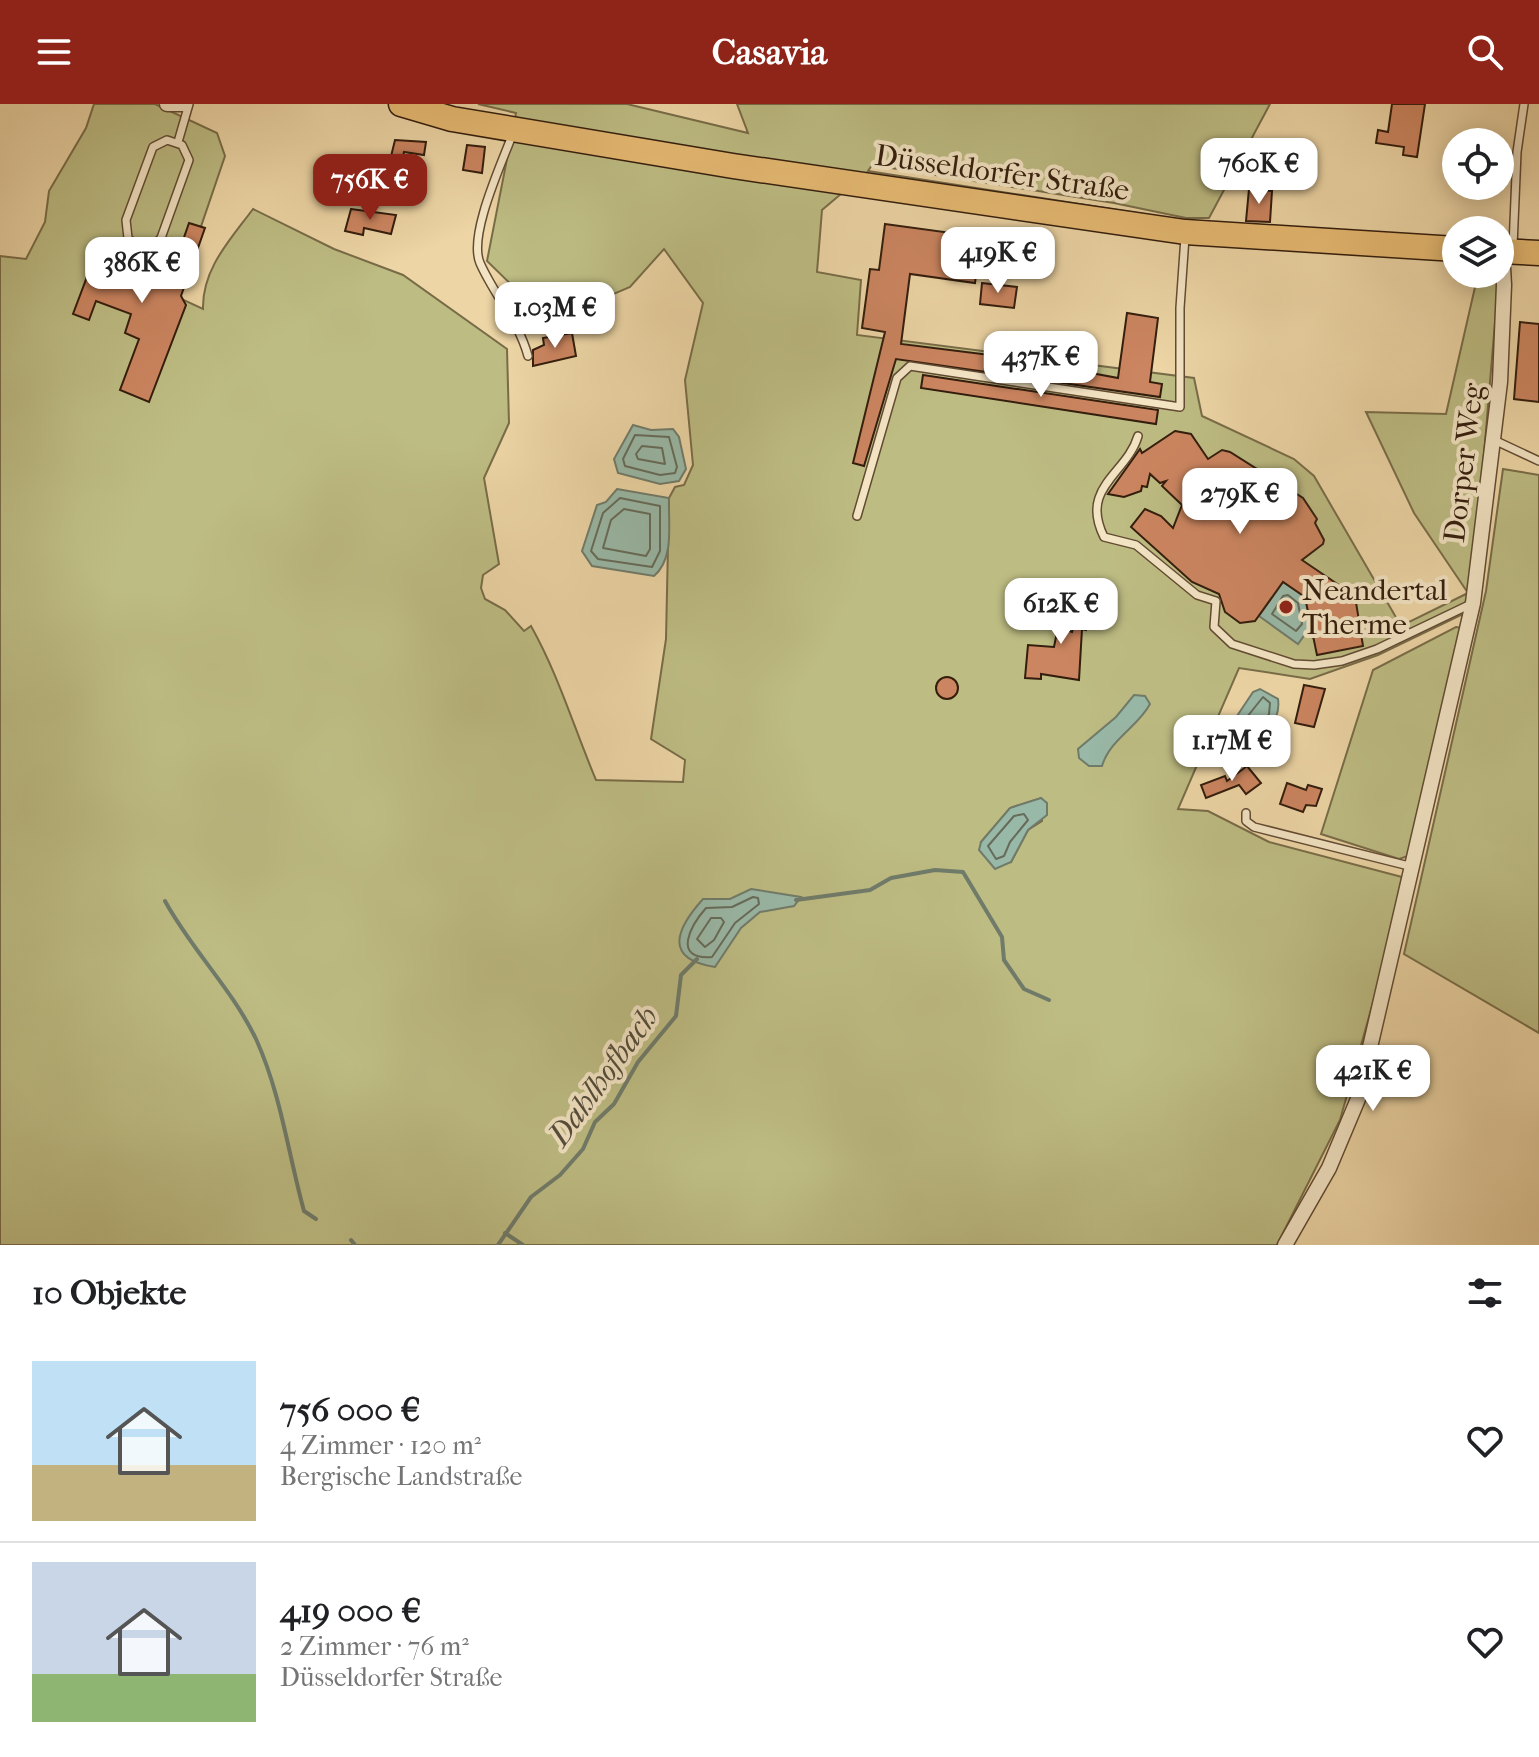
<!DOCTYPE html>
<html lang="de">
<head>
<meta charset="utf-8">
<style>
  body { margin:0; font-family:"IM FELL French Canon",serif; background:#f2f2f2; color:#202124; height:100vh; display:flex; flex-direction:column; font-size:30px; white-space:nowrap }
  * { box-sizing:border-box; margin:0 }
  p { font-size:26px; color:#757577 }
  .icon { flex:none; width:44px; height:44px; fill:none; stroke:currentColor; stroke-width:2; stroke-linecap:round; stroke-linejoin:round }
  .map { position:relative; height:1141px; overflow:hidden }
  .details { display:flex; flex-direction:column; background:#fff; flex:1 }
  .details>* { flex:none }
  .tools { position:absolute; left:1442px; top:24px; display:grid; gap:16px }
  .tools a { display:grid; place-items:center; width:72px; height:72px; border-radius:50%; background:#fff; box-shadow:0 4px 20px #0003; font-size:40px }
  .price { position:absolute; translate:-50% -68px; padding:0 18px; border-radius:16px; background:#fff; color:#222; font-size:26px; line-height:52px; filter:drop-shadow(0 2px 4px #0008) }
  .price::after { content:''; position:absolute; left:50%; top:48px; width:24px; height:18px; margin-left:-12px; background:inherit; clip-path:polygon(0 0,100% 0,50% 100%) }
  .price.active { background:#8f2418; color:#fff }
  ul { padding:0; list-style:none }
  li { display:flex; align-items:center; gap:24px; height:200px; padding:0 32px }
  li+li { border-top:2px solid #e0e0e0 }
  li span { display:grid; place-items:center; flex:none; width:224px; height:160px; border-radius:0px; color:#555 }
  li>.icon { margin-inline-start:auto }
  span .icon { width:96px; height:96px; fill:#fffc; stroke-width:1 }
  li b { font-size:34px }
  h2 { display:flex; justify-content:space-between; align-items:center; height:96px; padding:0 32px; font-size:34px }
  header { display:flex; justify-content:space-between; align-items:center; height:104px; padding:0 32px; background:#8f2418; color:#fff; font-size:36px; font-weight:700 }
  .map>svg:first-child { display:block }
  .green { fill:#bdbc83; stroke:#786c48; stroke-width:2; fill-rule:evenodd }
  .water { fill:#99b9a8; stroke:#707b6a; stroke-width:2 }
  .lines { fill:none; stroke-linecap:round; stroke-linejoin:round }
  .shore { stroke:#666b5a; stroke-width:2 }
  .stream { stroke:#707b6a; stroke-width:4 }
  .building { fill:#cb8560; stroke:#331d0d; stroke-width:2 }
  .service-casing { stroke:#624b33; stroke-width:10 }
  .minor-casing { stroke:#624b33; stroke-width:17 }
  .primary-casing { stroke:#331d0d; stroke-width:27 }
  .service { stroke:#f3e4c4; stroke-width:7 }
  .minor { stroke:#f3e4c4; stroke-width:14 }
  .primary { stroke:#e6ba72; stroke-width:24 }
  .poi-dot { fill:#8f2418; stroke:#f3e4c4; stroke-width:3 }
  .labels { text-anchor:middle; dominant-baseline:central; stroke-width:8; stroke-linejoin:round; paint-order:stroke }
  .street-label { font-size:30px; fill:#331d0d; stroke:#f3e4c4 }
  .poi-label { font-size:30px; fill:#331d0d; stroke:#f3e4c4; text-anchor:start }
  .water-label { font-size:32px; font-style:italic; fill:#524c3c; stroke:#f3e4c4 }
</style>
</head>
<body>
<header><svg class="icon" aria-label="menu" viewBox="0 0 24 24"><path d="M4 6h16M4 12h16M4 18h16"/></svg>Casavia<svg class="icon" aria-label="search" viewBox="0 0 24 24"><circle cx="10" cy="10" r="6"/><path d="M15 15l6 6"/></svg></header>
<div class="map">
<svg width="1539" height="1141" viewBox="0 0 1539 1141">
  <rect width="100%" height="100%" fill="#edd5a5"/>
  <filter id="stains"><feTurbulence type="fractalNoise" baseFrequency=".0025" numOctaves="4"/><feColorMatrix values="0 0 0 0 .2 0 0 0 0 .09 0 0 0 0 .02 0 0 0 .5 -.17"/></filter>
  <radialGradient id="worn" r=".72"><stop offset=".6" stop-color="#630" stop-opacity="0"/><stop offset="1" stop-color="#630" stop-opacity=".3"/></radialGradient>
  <g class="green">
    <path d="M94 0H155L217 29 225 52 177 193 203 205C202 165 230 136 253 105L334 145 403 171 507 245 509 319 484 374 499 460 483 471 481 484 485 495 505 506 524 527 531 522C559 572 574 624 596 676L683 678 685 656 651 635 666 535 669 394 675 383 684 381 693 361 685 276 703 199 664 145 630 183 567 210 519 188 487 157 516 9 478 0H627L748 29 737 0H1270L1209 114H1186L1114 99 872 61 868 67 1156 112 861 73 822 106 817 168 861 176 857 231 1194 274 1202 312 1294 355 1314 372 1401 522 1468 489 1414 409 1366 308 1446 310 1478 170H1499L1483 362 1468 490 1463 510 1378 551 1310 575 1239 564 1178 705 1208 707 1269 738 1402 773 1383 863 1340 1016 1277 1141H0V152L26 155 45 118 49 87 86 24ZM1041 694 1042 717 1028 726 1011 758 981 738 1010 704Z"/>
    <path d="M1503 365 1539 371V929L1404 850 1486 487Z"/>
    <path d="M1456 523 1462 524 1408 752 1399 755 1321 730 1373 566Z"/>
  </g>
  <g class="water">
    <path d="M633 321 651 326 673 325 679 333 686 365 679 377 660 380 618 369 614 355Z"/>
    <path d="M617 385 669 394C668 419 675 454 654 472L592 462 582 447 597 401 606 398Z"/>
    <path d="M1283 478 1305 493 1313 534 1306 529 1298 540 1259 512Z"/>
    <path d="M1260 585 1278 595C1281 615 1264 638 1244 639L1231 633 1229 624 1253 588Z"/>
    <path d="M1134 591 1145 592 1150 600C1138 623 1110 635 1102 662H1089L1079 654 1078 645 1116 613Z"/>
    <path d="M1041 694 1047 699V711L1028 726 1011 758 995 765 979 746 981 738 1010 704Z"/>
    <path d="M751 785 801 793 794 802 760 808 741 824 715 863C663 855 676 825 703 795H730Z"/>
  </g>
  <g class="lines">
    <g class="shore">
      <path d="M635 331 669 333 677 363 675 369 660 371 625 362 623 355Z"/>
      <path d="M642 342 662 344 665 360 638 355 636 350Z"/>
      <path d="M620 394 660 402V447L652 463 598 455 591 447 603 409Z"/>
      <path d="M624 405 650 410V445L646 452 603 444 611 416Z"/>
      <path d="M1288 491 1298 499 1302 520 1296 527 1272 510 1283 492Z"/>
      <path d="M1263 593 1270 599 1269 610 1254 629 1240 628 1239 623Z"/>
      <path d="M1024 710 1028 716 1010 738 1004 752 996 755 988 742 1014 712Z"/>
      <path d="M753 793 758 794 759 800 735 819 712 853C671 856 691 821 706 804L732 803Z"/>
      <path d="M711 814H721L724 818 714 836 705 843 697 835Z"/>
    </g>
    <g class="stream">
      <path d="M796 796 870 786 891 774 935 766 963 768 1002 833 1004 856 1024 885 1049 896"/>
      <path d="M165 797C191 845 232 885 256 935 281 990 288 1049 304 1107L316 1115"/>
      <path d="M505 1129 523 1141"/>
      <path d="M351 1136 355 1141"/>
      <path d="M498 1141 531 1093 560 1071 583 1045 595 1018 614 1000 638 958 676 912 681 871 697 855"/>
    </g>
  </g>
  <g class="building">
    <path d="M1392 0H1425L1417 53 1403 51 1404 43 1376 39 1378 26 1388 28Z"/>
    <path d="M395 36 426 38 424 51 404 48 397 79 385 77Z"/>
    <path d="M467 41 485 43 482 69 463 66Z"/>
    <path d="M1249 85 1272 87 1270 118 1246 117Z"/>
    <path d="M351 105 396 111 391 130 364 124 363 131 345 127Z"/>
    <path d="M189 119 205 124 181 192 186 201 149 298 120 286 139 235 125 229 131 210 96 197 89 216 73 210 99 141 172 168Z"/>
    <path d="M885 120 981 133 975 179 910 170 901 240 1006 253 1118 274 1127 209 1158 214 1150 278 1162 280 1160 293 896 255 864 362 853 359 885 228 862 224 870 165 879 166Z"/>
    <path d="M982 179 1017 183 1014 204 980 200Z"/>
    <path d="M1520 218 1539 220V298L1514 295Z"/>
    <path d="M572 229 576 252 533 262V246L544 241 543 234Z"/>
    <path d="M923 271 1158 306 1156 320 921 284Z"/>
    <path d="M1175 327 1191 330 1208 355 1222 346 1230 348 1303 394 1317 415 1315 419 1324 436 1323 440 1302 456 1355 492 1363 542 1317 551 1305 493 1283 478 1255 517 1240 519 1225 508 1219 490 1192 478 1131 423 1145 405 1161 412 1173 424 1182 401 1162 382 1166 377 1160 379 1150 370 1147 383 1142 382 1141 387 1124 393 1108 390 1140 345 1142 349Z"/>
    <path d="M1072 481 1084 485 1082 492 1088 493 1084 505 1092 507 1086 526 1082 525 1079 576 1041 570V575L1025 574 1028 541 1054 543 1058 523 1072 528 1079 504 1067 500Z"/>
    <circle cx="947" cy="584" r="11"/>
    <path d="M1304 581 1325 585 1314 623 1295 619Z"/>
    <path d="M1247 662 1261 679 1246 690 1239 681 1206 694 1201 681 1225 672 1227 677Z"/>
    <path d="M1287 679 1306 686 1308 681 1322 685 1316 702 1306 701 1303 708 1280 700Z"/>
  </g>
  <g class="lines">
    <g class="service-casing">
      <g id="service">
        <path d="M513 29C502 59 468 131 480 159 494 191 519 218 528 252"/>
        <path d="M167 36 182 41 189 56 161 134C151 145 138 145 128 134L126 116 153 43Z"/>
        <path d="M178 38 189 0"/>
        <path d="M1513 142 1517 48 1524 0"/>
        <path d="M1138 332C1127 370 1079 383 1104 433L1136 441 1197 491 1216 497 1214 523 1232 540 1294 560 1314 561 1342 557 1377 545 1471 500"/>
        <path d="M1494 336 1539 357"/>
        <path d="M857 412 897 274 910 262 1180 303V204L1185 133"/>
        <path d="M1246 709V717L1254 723 1413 763"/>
      </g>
    </g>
    <g class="minor-casing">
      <g id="minor">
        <path d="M167 0H185"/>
        <path d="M1285 1141 1329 1064 1358 995 1473 499 1500 278 1504 181 1502 147"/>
      </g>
    </g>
    <g class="primary-casing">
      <g id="primary">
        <path d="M401 0 452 15 733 62 1185 128 1456 145"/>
        <path d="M1500 147 1539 149"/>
      </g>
    </g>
    <use href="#service" class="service"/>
    <use href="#minor" class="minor"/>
    <use href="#primary" class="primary"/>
  </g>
  <circle class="poi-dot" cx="1286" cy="503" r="8"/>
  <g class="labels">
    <g class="street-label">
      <text transform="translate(1002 69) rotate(8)">Düsseldorfer Straße</text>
      <text transform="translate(1464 359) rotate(-83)">Dorper Weg</text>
    </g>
    <g class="poi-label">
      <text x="1302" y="486">Neandertal<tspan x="1302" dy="34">Therme</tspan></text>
    </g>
    <g class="water-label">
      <text transform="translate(603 972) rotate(-54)">Dahlhofbach</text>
    </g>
  </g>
  <rect width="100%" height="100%" filter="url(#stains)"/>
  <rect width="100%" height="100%" fill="url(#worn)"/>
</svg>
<div class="tools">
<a><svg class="icon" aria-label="locate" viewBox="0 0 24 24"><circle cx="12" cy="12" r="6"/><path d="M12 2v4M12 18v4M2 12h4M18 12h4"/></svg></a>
<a><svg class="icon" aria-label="layers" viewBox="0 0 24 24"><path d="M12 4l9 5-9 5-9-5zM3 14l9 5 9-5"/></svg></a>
</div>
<b class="price" style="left:1259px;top:102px">760K €</b>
<b class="price active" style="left:370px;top:118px">756K €</b>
<b class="price" style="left:998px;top:191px">419K €</b>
<b class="price" style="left:142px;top:201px">386K €</b>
<b class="price" style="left:555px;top:246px">1.03M €</b>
<b class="price" style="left:1041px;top:295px">437K €</b>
<b class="price" style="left:1240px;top:432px">279K €</b>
<b class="price" style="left:1061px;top:542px">612K €</b>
<b class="price" style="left:1232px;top:679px">1.17M €</b>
<b class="price" style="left:1373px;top:1009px">421K €</b>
</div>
<section class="details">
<h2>10 Objekte<svg class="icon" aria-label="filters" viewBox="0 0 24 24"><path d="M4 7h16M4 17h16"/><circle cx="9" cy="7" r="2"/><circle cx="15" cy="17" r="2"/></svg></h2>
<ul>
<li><span style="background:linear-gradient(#bfe0f5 65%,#c2b280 0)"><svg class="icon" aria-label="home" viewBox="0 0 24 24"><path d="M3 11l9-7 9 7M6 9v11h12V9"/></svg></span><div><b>756 000 €</b><p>4 Zimmer · 120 m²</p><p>Bergische Landstraße</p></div><svg class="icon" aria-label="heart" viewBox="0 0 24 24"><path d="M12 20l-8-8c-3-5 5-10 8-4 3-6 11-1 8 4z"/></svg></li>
<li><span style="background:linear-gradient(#c9d6e8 70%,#8fb573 0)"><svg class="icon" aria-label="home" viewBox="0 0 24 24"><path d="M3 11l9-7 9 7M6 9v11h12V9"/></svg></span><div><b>419 000 €</b><p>2 Zimmer · 76 m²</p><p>Düsseldorfer Straße</p></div><svg class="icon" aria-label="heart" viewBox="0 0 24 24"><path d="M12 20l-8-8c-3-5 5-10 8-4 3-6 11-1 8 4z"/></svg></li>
</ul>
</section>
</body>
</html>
